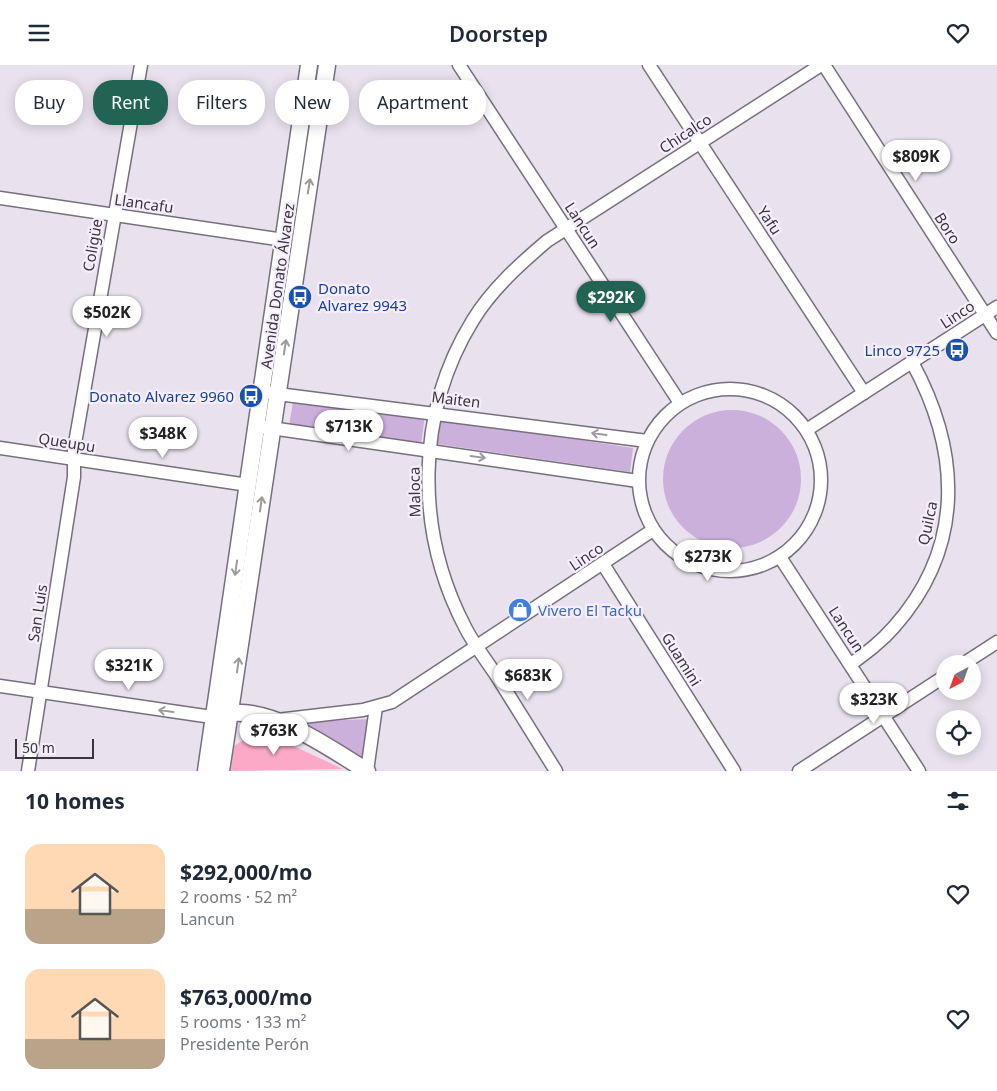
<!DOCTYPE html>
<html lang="en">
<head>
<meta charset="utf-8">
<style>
  body { margin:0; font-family:"Noto Sans",sans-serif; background:#f2f2f3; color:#1f2937; height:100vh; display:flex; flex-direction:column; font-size:19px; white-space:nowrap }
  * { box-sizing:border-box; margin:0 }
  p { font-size:16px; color:#747a83 }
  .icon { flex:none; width:28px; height:28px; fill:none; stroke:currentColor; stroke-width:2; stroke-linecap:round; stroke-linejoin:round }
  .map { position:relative; height:706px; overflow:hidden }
  .panel { display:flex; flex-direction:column; background:#fff; flex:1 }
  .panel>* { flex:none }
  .guide { position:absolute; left:15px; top:15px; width:500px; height:45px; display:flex; gap:10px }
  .needle { width:32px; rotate:221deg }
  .controls { position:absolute; left:936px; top:590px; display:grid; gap:10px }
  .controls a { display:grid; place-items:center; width:45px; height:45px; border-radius:50%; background:#fff; box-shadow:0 2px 12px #0003; font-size:25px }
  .scale { position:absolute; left:15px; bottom:12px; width:79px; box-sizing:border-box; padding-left:5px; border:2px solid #39353b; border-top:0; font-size:14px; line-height:18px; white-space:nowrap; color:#39353b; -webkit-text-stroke:4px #f7eefd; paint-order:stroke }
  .price { position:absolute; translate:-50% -42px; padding:0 11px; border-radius:18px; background:#fff; color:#222; font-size:16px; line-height:32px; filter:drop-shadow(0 1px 2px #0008) }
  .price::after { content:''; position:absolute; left:50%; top:30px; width:15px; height:11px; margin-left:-8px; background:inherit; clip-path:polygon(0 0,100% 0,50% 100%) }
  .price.on { background:#226454; color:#fff }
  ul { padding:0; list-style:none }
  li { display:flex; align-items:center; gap:15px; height:125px; padding:0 25px }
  li span { display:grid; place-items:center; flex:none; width:140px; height:100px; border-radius:15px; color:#555 }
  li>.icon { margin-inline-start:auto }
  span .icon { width:60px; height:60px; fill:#fffc; stroke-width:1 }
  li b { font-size:21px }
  h2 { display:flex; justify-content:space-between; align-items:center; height:60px; padding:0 25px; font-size:21px }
  .tag { padding:0 18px; border-radius:20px; background:#fff; box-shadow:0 2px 12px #0003; font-size:18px; line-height:45px }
  .tag.on { background:#226454; color:#fff }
  header { display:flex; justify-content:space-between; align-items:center; height:65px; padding:0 25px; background:#fff; font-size:22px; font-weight:600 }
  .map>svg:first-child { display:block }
  .green { fill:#cab0da }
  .building { fill:#fba9c6 }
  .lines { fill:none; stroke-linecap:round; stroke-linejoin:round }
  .minor-casing { stroke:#776f7c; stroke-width:15 }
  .major-casing { stroke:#776f7c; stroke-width:19 }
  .minor { stroke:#fff; stroke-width:12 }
  .major { stroke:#fff; stroke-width:16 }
  .oneway { stroke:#9c9a9d }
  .labels { text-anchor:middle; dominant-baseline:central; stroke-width:4.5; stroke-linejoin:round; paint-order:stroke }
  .street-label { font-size:15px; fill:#39353b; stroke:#f7eefd }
  .transit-label { font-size:15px; fill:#164399; stroke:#f7eefd; text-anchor:end }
  .shop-label { font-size:15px; fill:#366cbe; stroke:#f7eefd; text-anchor:start }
</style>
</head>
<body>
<header><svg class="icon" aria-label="menu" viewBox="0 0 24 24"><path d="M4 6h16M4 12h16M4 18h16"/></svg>Doorstep<svg class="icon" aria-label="heart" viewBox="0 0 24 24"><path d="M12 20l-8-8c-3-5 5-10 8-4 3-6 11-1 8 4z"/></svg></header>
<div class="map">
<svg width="997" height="706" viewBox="0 0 997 706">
  <rect width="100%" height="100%" fill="#eae1ef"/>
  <g class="green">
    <path d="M293 337 425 350 421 380 289 361Z"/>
    <circle cx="732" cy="414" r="69"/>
    <path d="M441 354 633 383 630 407 437 379Z"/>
    <path d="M371 654 365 704 292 657Z"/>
  </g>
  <path class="building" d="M259 665 343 704 231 706 234 681Z"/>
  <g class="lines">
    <g class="minor-casing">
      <g id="minor">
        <path d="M459 0 680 338"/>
        <path d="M649 0 864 328"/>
        <path d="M824 0 997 268"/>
        <path d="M0 133 284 175"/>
        <circle cx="730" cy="415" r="91"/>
        <path d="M270 328 647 376"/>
        <path d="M264 362 638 416"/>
        <path d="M808 364 997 242"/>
        <path d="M0 383 248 420"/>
        <path d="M780 492 919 706"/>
        <path d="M603 499 734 706"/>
        <path d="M851 599C866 588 881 577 894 562 965 482 961 387 912 297"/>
        <path d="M963 599 997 577"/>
        <path d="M0 621 205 651 221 650"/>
        <path d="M277 655 363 645 392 637 653 465"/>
        <path d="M28 706 74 412V384L141 0"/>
        <path d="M367 706 376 642"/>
        <path d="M556 706C537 675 517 644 498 613 487 596 474 580 465 562 415 466 415 349 473 255 492 224 520 199 547 176L821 0"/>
        <path d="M799 706 945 611"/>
      </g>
    </g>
    <g class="major-casing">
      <g id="major">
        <path d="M231 648C276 644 329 683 367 706"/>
        <path d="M206 706 309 0"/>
        <path d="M221 706 327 0"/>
      </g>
    </g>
    <use href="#minor" class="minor"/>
    <use href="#major" class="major"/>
  </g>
  <defs><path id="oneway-shaft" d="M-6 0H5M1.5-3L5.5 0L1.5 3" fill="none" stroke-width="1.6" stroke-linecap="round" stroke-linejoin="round" transform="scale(1.25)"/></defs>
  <g class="oneway">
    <use href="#oneway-shaft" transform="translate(309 121) rotate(-81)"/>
    <use href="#oneway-shaft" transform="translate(285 282) rotate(-81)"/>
    <use href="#oneway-shaft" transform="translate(599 369) rotate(-172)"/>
    <use href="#oneway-shaft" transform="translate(478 392) rotate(8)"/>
    <use href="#oneway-shaft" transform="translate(261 439) rotate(-82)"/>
    <use href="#oneway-shaft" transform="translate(236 503) rotate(98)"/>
    <use href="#oneway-shaft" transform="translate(238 600) rotate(-82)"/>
    <use href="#oneway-shaft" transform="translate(166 646) rotate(-172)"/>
  </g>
  <defs>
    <g id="bus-disc" transform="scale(1.25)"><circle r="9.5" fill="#1a4fb4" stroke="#f7eefd"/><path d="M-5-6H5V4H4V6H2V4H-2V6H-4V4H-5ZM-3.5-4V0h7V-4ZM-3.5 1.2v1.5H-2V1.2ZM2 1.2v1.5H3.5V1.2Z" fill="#fff"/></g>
    <g id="shop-disc" transform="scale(1.25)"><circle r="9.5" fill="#3f7fe0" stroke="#f7eefd"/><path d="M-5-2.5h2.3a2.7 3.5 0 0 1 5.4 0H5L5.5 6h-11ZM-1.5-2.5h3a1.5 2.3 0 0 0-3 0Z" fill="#fff"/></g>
  </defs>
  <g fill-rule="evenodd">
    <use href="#bus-disc" x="300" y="232"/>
    <use href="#bus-disc" x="957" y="285"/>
    <use href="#bus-disc" x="251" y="331"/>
    <use href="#shop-disc" x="520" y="545"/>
  </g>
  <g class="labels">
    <g class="street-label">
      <text transform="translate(685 68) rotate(-33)">Chicalco</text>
      <text transform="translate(144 138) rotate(8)">Llancafu</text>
      <text transform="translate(770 155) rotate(57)">Yafu</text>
      <text transform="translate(583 160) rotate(57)">Lancun</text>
      <text transform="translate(948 163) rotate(57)">Boro</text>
      <text transform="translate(92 180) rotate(-80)">Coligüe</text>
      <text transform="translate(277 221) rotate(-82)">Avenida Donato Álvarez</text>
      <text transform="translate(957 249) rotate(-33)">Linco</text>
      <text transform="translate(456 334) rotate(7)">Maiten</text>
      <text transform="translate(67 377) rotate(9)">Queupu</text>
      <text transform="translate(414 427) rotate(-91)">Maloca</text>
      <text transform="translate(927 458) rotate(-78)">Quilca</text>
      <text transform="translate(586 491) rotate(-34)">Linco</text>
      <text transform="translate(37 548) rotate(-81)">San Luis</text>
      <text transform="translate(847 564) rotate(57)">Lancun</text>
      <text transform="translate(682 594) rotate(58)">Guamini</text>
    </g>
    <g class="transit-label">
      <text x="318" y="223" text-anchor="start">Donato<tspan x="318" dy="17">Alvarez 9943</tspan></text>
      <text x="940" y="285">Linco 9725</text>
      <text x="234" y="331">Donato Alvarez 9960</text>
    </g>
    <g class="shop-label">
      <text x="538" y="545">Vivero El Tacku</text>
    </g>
  </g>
</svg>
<div class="controls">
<a><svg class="needle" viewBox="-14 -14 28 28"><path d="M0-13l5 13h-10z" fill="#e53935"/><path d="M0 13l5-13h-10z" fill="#747a83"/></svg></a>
<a><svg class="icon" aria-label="locate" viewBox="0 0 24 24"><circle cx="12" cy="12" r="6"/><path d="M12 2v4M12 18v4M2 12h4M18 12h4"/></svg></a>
</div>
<div class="scale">50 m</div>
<b class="price" style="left:916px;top:117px">$809K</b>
<b class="price on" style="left:611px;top:258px">$292K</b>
<b class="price" style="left:107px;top:273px">$502K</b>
<b class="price" style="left:349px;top:387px">$713K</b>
<b class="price" style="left:163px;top:394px">$348K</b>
<b class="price" style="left:708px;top:517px">$273K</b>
<b class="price" style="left:129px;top:626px">$321K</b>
<b class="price" style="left:528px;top:636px">$683K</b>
<b class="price" style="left:874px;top:660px">$323K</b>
<b class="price" style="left:274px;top:691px">$763K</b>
<div class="guide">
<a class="tag">Buy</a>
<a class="tag on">Rent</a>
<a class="tag">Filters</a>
<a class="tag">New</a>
<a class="tag">Apartment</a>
</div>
</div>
<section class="panel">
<h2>10 homes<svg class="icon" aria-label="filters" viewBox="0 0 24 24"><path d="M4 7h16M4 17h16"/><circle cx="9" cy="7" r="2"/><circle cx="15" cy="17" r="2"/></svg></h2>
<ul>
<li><span style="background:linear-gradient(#ffd9b3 65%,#b9a48a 0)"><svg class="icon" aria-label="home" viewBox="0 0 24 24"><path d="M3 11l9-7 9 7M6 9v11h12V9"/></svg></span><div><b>$292,000/mo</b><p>2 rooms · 52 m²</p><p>Lancun</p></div><svg class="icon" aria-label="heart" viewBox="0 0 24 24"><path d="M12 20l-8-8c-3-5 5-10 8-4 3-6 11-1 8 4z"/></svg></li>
<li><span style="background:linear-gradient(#ffd9b3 70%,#b9a48a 0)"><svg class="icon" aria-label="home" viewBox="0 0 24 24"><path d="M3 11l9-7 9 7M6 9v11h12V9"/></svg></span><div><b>$763,000/mo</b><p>5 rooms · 133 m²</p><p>Presidente Perón</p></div><svg class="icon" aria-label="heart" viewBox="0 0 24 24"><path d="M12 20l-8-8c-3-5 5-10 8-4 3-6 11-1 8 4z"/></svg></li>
</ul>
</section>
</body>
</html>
